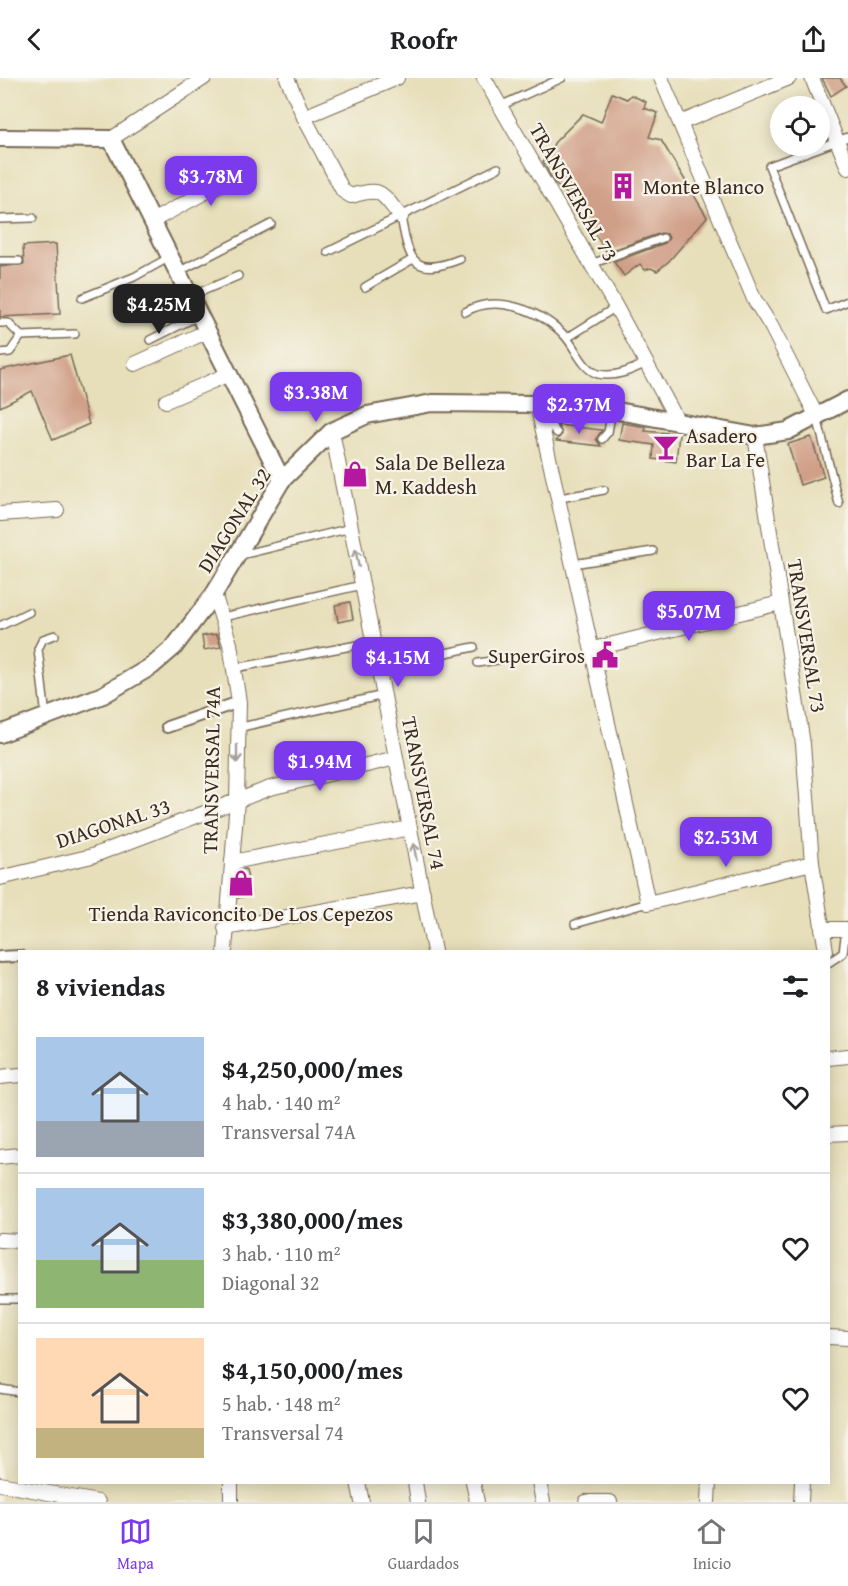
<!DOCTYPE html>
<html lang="es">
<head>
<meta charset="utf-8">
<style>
  body { margin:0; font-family:"Gentium Book Plus",serif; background:#f2f2f2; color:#202124; height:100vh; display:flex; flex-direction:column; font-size:22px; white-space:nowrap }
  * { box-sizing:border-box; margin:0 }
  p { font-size:20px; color:#757577 }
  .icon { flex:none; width:33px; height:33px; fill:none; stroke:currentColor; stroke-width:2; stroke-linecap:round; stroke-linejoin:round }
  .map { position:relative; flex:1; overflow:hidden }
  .sheet { position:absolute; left:18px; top:872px; width:812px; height:534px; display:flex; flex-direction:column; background:#fff; border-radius:0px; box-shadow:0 3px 15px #0003 }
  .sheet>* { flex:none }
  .fabs { position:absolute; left:770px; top:18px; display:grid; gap:12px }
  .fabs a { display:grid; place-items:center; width:60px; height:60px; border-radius:50%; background:#fff; box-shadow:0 3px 15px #0003; font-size:30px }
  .price { position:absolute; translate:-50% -51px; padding:0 14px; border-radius:12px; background:#7c3aed; color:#fff; font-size:20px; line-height:39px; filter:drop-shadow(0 2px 3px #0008) }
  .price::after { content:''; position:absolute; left:50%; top:36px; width:18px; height:14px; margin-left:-9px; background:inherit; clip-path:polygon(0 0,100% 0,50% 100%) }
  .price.selected { background:#222; color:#fff }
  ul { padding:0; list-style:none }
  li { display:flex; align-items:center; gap:18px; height:150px; padding:0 18px }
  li+li { border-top:2px solid #e0e0e0 }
  li span { display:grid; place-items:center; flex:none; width:168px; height:120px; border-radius:0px; color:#555 }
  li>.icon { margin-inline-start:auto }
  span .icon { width:72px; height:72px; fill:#fffc; stroke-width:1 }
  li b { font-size:26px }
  h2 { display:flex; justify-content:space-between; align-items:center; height:72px; padding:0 18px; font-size:26px }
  header { display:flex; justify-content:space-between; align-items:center; height:78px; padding:0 18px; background:#fff; font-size:27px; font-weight:600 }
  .tab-bar { display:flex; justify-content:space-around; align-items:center; height:84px; border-top:2px solid #e0e0e0; background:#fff; font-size:16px; color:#757577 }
  .tab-bar a { display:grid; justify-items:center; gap:3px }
  .tab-bar .selected { color:#7c3aed }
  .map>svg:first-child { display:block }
  .building { fill:#d09f87 }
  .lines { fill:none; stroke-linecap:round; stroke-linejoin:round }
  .service-casing { stroke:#776955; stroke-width:10 }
  .pedestrian-casing { stroke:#776955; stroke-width:14 }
  .minor-casing { stroke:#776955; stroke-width:16 }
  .tertiary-casing { stroke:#776955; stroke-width:20 }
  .service { stroke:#fff; stroke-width:7 }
  .pedestrian { stroke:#fff; stroke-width:10 }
  .minor { stroke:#fff; stroke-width:14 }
  .tertiary { stroke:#fff; stroke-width:16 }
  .oneway { stroke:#a79f9a }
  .labels { text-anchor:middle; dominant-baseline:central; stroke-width:4.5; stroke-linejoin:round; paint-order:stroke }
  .poi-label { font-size:21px; fill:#3b2a1e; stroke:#f7f3e8; text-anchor:start }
  .street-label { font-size:21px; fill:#3b2a1e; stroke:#f7f3e8 }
</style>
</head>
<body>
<header><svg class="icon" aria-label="back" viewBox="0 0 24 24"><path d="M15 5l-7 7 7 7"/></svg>Roofr<svg class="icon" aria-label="share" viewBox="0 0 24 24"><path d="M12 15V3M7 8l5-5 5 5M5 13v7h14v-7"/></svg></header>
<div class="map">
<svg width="848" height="1424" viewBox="0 0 848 1424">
  <rect width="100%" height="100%" fill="#f7f3e8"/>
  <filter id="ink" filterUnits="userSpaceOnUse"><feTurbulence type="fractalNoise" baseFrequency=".0167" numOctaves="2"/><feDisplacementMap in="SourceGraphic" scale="12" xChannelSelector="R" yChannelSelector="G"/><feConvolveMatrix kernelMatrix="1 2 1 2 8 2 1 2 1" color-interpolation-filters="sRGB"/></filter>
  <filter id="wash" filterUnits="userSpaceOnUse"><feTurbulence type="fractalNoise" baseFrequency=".008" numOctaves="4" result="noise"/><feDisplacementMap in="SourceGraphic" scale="24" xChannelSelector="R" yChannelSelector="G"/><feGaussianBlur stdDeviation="1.35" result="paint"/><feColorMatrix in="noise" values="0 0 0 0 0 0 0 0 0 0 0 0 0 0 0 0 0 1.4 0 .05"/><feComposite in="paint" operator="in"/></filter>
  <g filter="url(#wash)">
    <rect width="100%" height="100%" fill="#e7dfba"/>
    <g id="blocks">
      <g class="building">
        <path d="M822 0H840L846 8 831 18Z"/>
        <path d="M612 15 627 21 631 17 646 24 644 30 658 35 649 59 661 62 707 139 669 183 657 193 651 190 645 192 640 186 624 198 614 184 665 165 669 160 667 156 661 155 607 174 568 117 555 106 543 84 555 64 583 36 601 44Z"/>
        <path d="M56 166 60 236 0 239V189L24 186 23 168Z"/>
        <path d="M70 277 89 346 53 362 32 313 0 329V292Z"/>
        <path d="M622 345 646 349 645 353 679 356 676 384 653 381 654 367 619 362Z"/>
        <path d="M558 347 602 352 596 361 601 368 556 363 562 356Z"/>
        <path d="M811 359 824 399 800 407 788 366Z"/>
        <path d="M350 524 353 541 338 544 335 527Z"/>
        <path d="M217 556 221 569 204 572 202 558Z"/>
        <path d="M246 791 251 817 238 820 241 792Z"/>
      </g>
    </g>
  </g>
  <g filter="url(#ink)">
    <use href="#blocks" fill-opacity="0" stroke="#776955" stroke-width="1.5"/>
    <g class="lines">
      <g class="service-casing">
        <g id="service">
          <path d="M500 28 562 0"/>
          <path d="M848 59 769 88 826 232 848 223"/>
          <path d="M401 139C409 182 412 200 460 181"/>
          <path d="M0 141 33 140"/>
          <path d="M328 174 498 90"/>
          <path d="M0 183H19"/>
          <path d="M591 186 663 160"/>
          <path d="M178 194 271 146"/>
          <path d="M365 209 413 181"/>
          <path d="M191 218 238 198"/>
          <path d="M82 220 134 199 170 179"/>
          <path d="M465 234C496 215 542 233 565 258 576 270 582 291 598 296 615 300 632 292 646 285"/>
          <path d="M0 245H8L21 258 75 256"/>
          <path d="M567 260 616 229"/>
          <path d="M150 262 198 238"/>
          <path d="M0 275 10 274 21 258"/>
          <path d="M547 327 552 349 557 355"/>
          <path d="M817 339 839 426"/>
          <path d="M602 361 608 354 612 332"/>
          <path d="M560 420 604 412"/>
          <path d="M241 477 351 450"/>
          <path d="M573 486 653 473"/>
          <path d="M223 539 362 507"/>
          <path d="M0 548 29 534"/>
          <path d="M436 577 474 569"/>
          <path d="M478 585 517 579"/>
          <path d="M235 590 373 564"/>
          <path d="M46 639 38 571 43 561 55 557"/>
          <path d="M237 650 384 617"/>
          <path d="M575 846 648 825"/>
          <path d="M828 885 843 875 846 851"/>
          <path d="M0 1221H20"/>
          <path d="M0 1311 20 1314"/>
        </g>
      </g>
      <g class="pedestrian-casing">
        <g id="pedestrian">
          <path d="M167 649 239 624"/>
          <path d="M0 879 20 878"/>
        </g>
      </g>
      <g class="minor-casing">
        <g id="minor">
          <path d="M287 0 304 39 343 113 351 118C383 108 381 115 401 139"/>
          <path d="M484 0 616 229 678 344"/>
          <path d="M661 0 754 221 771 248 817 339"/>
          <path d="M812 0 848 90"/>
          <path d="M304 39 397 0"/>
          <path d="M680 45 789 0"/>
          <path d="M111 61 204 0"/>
          <path d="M152 143 246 92"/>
          <path d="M135 286 208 253"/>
          <path d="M166 323 229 296"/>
          <path d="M537 326 648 825 812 785"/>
          <path d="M332 353 434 873"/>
          <path d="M755 358 803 666 812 785 826 873"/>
          <path d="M0 436 57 432"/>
          <path d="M214 516 230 566 239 624 237 723 225 873"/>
          <path d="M593 571 780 525"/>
          <path d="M232 784 410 750"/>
          <path d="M0 800 92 778 270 710 396 680"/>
          <path d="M225 850 423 815"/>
          <path d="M822 851H848"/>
          <path d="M828 980 848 978"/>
          <path d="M0 999 20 997"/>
          <path d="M828 1056 848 1055"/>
          <path d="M0 1079 20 1077"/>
          <path d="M0 1162 20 1163"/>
          <path d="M828 1259 848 1260"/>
          <path d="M231 1404V1424"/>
          <path d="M358 1404 362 1424"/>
          <path d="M415 1404 418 1424"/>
          <path d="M473 1404 477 1424"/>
          <path d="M539 1404 543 1424"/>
          <path d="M0 1406 98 1424"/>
          <path d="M586 1424H610"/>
          <path d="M708 1424 709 1404"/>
          <path d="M801 1424 802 1404"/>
        </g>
      </g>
      <g class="tertiary-casing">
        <g id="tertiary">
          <path d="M0 60 111 61 282 402"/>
          <path d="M0 656 103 617 152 588 174 569 214 516 282 402 332 353 367 337 432 325 537 326 612 332 755 358 788 353 848 322"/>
        </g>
      </g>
      <use href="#service" class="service"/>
      <use href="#pedestrian" class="pedestrian"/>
      <use href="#minor" class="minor"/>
      <use href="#tertiary" class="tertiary"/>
    </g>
    <defs><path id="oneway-shaft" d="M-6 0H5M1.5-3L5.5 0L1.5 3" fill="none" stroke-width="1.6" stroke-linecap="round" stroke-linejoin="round" transform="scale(1.5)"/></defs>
    <g class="oneway">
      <use href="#oneway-shaft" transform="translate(357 480) rotate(-101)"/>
      <use href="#oneway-shaft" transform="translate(237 676) rotate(90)"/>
      <use href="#oneway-shaft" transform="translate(415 774) rotate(-101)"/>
    </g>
  </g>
  <defs>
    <g id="building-bare" transform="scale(2.07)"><path d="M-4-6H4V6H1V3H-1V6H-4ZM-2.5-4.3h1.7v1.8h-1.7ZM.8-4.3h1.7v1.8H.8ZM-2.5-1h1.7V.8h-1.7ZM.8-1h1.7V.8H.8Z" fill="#b5179e" stroke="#f7f3e8" stroke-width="2.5" paint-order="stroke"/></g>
    <g id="bar-bare" transform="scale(2.07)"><path d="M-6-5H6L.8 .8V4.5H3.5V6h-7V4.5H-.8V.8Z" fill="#b5179e" stroke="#f7f3e8" stroke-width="2.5" paint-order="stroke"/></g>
    <g id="shop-bare" transform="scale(2.07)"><path d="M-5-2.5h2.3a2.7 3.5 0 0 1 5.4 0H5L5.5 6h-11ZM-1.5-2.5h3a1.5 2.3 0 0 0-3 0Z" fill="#b5179e" stroke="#f7f3e8" stroke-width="2.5" paint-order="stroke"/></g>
    <g id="civic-bare" transform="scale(2.07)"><path d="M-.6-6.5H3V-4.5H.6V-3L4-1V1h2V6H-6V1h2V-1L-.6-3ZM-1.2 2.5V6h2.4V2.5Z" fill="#b5179e" stroke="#f7f3e8" stroke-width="2.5" paint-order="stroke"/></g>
  </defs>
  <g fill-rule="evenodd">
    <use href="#building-bare" x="623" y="108"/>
    <use href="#bar-bare" x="666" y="369"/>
    <use href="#shop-bare" x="355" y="396"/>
    <use href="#civic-bare" x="605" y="577"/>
    <use href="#shop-bare" x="241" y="805"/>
  </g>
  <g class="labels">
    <g class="poi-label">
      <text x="643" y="108">Monte Blanco</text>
      <text x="686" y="357">Asadero<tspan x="686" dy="24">Bar La Fe</tspan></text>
      <text x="375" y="384">Sala De Belleza<tspan x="375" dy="24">M. Kaddesh</tspan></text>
      <text x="585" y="577" text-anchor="end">SuperGiros</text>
      <text x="241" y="835" text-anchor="middle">Tienda Raviconcito De Los Cepezos</text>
    </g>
    <g class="street-label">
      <text transform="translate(574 114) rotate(60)">TRANSVERSAL 73</text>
      <text transform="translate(234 442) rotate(-58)">DIAGONAL 32</text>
      <text transform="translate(807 558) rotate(81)">TRANSVERSAL 73</text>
      <text transform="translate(211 692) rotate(-89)">TRANSVERSAL 74A</text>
      <text transform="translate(424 715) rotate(79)">TRANSVERSAL 74</text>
      <text transform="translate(113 745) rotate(-18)">DIAGONAL 33</text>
    </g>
  </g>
</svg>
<div class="fabs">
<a><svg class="icon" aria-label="locate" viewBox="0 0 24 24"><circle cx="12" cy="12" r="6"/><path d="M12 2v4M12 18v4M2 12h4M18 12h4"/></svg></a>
</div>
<b class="price" style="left:211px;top:129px">$3.78M</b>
<b class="price selected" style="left:159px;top:257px">$4.25M</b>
<b class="price" style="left:316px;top:345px">$3.38M</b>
<b class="price" style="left:579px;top:357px">$2.37M</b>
<b class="price" style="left:689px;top:564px">$5.07M</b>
<b class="price" style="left:398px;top:610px">$4.15M</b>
<b class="price" style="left:320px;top:714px">$1.94M</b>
<b class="price" style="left:726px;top:790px">$2.53M</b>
<section class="sheet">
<h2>8 viviendas<svg class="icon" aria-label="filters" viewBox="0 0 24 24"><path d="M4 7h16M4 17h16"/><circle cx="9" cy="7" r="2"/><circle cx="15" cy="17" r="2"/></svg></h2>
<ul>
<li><span style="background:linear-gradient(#a9c7e8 70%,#9aa5b1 0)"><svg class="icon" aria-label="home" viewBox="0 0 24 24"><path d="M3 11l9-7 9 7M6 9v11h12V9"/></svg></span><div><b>$4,250,000/mes</b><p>4 hab. · 140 m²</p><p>Transversal 74A</p></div><svg class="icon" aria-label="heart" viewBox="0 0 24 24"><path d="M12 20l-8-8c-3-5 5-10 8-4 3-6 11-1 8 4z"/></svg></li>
<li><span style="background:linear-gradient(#a9c7e8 60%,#8fb573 0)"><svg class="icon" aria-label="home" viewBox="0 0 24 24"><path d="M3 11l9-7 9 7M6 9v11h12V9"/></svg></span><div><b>$3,380,000/mes</b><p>3 hab. · 110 m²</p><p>Diagonal 32</p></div><svg class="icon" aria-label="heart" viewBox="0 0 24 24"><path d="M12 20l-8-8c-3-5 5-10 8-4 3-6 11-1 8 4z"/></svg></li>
<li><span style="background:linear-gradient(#ffd9b3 75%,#c2b280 0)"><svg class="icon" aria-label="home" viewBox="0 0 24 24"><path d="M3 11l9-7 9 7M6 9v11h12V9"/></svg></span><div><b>$4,150,000/mes</b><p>5 hab. · 148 m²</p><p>Transversal 74</p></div><svg class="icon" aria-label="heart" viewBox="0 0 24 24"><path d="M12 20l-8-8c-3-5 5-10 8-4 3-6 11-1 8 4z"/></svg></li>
</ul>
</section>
</div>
<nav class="tab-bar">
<a class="selected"><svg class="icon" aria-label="map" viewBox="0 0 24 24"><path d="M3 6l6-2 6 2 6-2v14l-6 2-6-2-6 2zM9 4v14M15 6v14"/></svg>Mapa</a>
<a><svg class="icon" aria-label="saved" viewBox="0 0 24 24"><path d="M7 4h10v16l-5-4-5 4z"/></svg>Guardados</a>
<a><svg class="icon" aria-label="home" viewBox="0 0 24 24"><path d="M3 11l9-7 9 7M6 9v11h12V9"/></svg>Inicio</a>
</nav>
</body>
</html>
